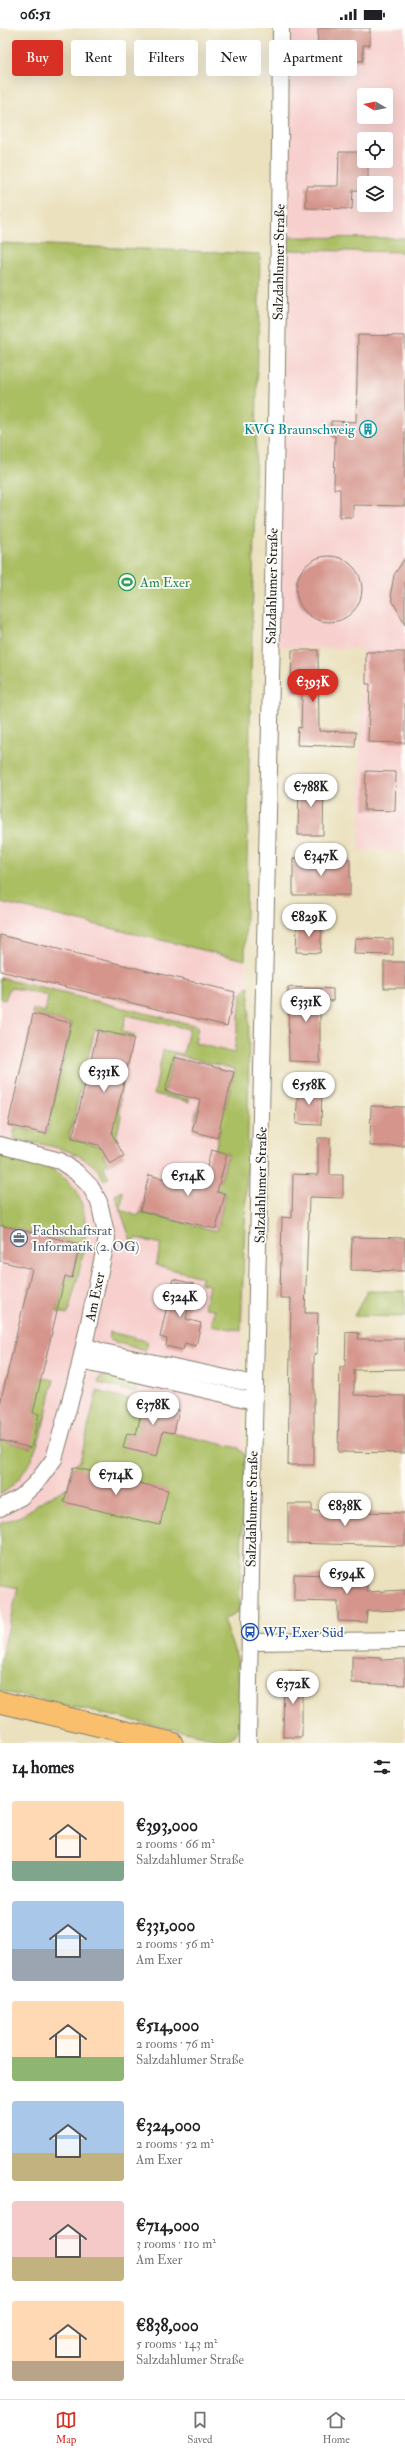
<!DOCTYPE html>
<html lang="en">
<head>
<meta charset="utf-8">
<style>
  body { margin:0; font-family:"IM FELL Double Pica",serif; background:#f2f2f2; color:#202124; height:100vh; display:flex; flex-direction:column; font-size:15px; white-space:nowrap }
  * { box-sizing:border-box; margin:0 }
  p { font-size:13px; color:#757577 }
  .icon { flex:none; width:22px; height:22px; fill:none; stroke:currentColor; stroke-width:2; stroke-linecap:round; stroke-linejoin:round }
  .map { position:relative; height:1715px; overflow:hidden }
  .drawer { display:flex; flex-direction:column; background:#fff; flex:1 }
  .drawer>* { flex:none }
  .hud { position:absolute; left:12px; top:12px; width:381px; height:36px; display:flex; gap:8px }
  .needle { width:26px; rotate:279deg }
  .tools { position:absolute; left:357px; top:60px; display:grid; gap:8px }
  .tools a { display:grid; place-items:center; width:36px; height:36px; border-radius:4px; background:#fff; box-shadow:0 4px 16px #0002; font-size:20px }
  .price { position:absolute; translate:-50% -34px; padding:0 9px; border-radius:14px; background:#fff; color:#222; font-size:13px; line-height:26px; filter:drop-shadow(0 1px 2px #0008) }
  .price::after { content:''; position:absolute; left:50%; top:24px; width:12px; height:9px; margin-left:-6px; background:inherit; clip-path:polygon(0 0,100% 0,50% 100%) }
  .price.selected { background:#d93025; color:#fff }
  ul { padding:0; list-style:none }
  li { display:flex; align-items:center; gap:12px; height:100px; padding:0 12px }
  li span { display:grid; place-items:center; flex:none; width:112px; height:80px; border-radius:4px; color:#555 }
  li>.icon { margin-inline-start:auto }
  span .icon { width:48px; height:48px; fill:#fffc; stroke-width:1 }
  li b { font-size:17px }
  h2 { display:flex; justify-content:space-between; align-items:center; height:48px; padding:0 12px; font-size:17px }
  .chip { padding:0 14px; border-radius:4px; background:#fff; box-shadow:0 4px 16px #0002; font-size:14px; line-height:36px }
  .chip.selected { background:#d93025; color:#fff }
  .status { display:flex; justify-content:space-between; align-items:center; height:28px; padding:0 20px; background:#fff; direction:ltr }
  .status svg { height:11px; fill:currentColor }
  .menu { display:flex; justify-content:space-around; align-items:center; height:56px; border-top:1px solid #e0e0e0; background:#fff; font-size:11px; color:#757577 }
  .menu a { display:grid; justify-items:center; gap:2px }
  .menu .selected { color:#d93025 }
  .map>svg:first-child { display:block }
  .built { fill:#f7d0ce; fill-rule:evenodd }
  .green { fill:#aabe62; stroke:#636d3f }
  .building { fill:#d5958c }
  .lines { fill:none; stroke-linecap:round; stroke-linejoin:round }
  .minor-casing { stroke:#847e6d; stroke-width:18 }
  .major-casing { stroke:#847e6d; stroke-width:23 }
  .minor { stroke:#fff; stroke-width:16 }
  .major { stroke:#f9bf6d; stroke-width:21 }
  .labels { text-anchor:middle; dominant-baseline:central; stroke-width:3.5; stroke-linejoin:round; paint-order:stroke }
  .street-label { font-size:14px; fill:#1c1c1c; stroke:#fdfcf7 }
  .culture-label { font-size:14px; fill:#0d838f; stroke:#fdfcf7; text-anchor:end }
  .leisure-label { font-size:14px; fill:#27864d; stroke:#fdfcf7; text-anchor:start }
  .service-label { font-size:14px; fill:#4e5e75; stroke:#fdfcf7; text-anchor:start }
  .transit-label { font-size:14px; fill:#164399; stroke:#fdfcf7; text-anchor:start }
</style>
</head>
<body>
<div class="status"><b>06:51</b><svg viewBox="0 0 49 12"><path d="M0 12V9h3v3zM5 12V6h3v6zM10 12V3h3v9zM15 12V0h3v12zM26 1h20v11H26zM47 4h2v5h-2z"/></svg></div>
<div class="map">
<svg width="405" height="1715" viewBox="0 0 405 1715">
  <rect width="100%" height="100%" fill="#fdfcf7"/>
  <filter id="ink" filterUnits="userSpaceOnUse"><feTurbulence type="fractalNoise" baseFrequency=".025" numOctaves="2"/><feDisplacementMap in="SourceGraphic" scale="8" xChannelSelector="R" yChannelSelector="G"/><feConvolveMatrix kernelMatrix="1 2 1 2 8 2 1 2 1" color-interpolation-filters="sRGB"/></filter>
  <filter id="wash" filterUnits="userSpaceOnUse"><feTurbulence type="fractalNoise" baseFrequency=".012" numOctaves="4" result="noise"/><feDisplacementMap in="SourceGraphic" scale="16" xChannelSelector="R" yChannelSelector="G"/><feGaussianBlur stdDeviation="0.9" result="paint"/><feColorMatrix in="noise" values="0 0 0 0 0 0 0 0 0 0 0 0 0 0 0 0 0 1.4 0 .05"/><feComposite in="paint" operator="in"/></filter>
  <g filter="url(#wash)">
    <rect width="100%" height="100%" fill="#ebe1be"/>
    <g class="built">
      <path d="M288 0H405V210L286 209ZM364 67H386V89H364ZM364 111H386V133H364ZM364 155H386V177H364Z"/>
      <path d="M286 222 405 224V823L359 822 362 621 278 619Z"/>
      <path d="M0 874 245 932 249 970 243 1301 241 1307 244 1448 239 1583 223 1592 238 1633 240 1699 235 1707 226 1713 0 1663Z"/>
    </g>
    <g class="green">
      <path d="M286 209 405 210V224L286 222Z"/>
      <path d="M0 215 260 226 245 932 0 874Z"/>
      <path d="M0 950 198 998 195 1015 234 1025 242 965 249 958 248 1116 241 1303 211 1297 215 1282 204 1279 209 1257 200 1255 201 1249 156 1237 161 1216 136 1210 133 1219H131V1213L115 1167 123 1163 121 1182 138 1188 140 1184 217 1203 226 1165 206 1160 209 1151 221 1153 228 1126 215 1122 221 1098 194 1091 200 1074 225 1080 235 1041 174 1026 164 1065 189 1071V1074L154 1066 163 1022 183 1026 189 1001 126 987 122 1004 135 1007 134 1010 95 1001 69 1110 105 1120 118 1070H121L119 1084 121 1088 115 1115 117 1116 103 1126 108 1136 104 1139 109 1150 104 1152C91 1121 41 1117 13 1110L15 1100 47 1105 72 995 33 986V981L45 984 48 968 10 959 5 972 0 971Z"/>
      <path d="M0 1126C16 1130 36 1132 50 1140 108 1171 80 1237 68 1286L57 1284 65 1248 72 1250 80 1216 0 1197Z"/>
      <path d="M367 1263H405V1289L354 1288Z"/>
      <path d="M110 1304 147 1313 145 1323 112 1313 109 1311Z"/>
      <path d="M109 1347 138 1354 135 1364 98 1355 100 1349Z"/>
      <path d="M41 1349 54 1352C43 1394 39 1443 0 1467V1412L31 1420 33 1385Z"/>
      <path d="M97 1363 132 1372 142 1383 144 1409 127 1405 124 1419 159 1402 239 1420 245 1427 239 1583 223 1592 238 1633 240 1699 235 1707 226 1713 0 1663V1634L18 1560 0 1556V1496L23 1487 37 1476 68 1459 73 1439 80 1433Z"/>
    </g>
    <g id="blocks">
      <g class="building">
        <path d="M318 0H370V17H363V33L317 32Z"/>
        <path d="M339 124H364V133H368V155H364V163L353 162 352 181 306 180V158H338Z"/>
        <path d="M358 307 405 308V478L353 477V489H340V461H334L335 408H331V393L356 394Z"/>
        <circle cx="329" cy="561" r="33"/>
        <path d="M405 530V597L392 572 391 564 394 547Z"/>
        <path d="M292 622H318L319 703 356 704 355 719 297 717 298 699 301 700 302 665H291Z"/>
        <path d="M366 624H405V715L368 714 370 656H366Z"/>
        <path d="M366 743 396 744 395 783 364 782Z"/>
        <path d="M299 753 324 754 323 807H298Z"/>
        <path d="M293 830 350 831V867H293Z"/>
        <path d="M297 896 322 897 320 925 296 924Z"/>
        <path d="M0 907 235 964 227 998 0 943Z"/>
        <path d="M355 910 393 911V927L354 926Z"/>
        <rect x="384" y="934" width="21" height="26"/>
        <path d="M288 959 333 961V973L320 972V1034L289 1033Z"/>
        <path d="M33 986 71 995 46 1106 8 1097Z"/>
        <path d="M98 1002 134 1010 112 1106 124 1128 110 1136 99 1117 72 1111Z"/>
        <path d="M174 1029 234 1044 217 1110 192 1103 200 1072 165 1063Z"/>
        <path d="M298 1059 322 1060 321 1097 296 1096Z"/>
        <path d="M371 1078 405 1079V1118H370Z"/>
        <path d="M318 1110H330V1147H343V1170L309 1169 305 1285H318L317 1326H314V1437H288L291 1270H280L282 1189 292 1190 293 1146 318 1147Z"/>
        <path d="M211 1122 227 1126 217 1164 225 1166 216 1201 140 1183 149 1147 202 1160Z"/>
        <path d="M0 1197 80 1216 72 1250 65 1248 60 1270 33 1385 39 1386 31 1420 0 1412V1376L32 1241 0 1233Z"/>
        <path d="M352 1209 405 1210V1243L351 1242Z"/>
        <path d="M173 1251 194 1256 186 1291 201 1295 196 1318 185 1315 183 1322 166 1318 167 1311 160 1309Z"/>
        <path d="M346 1304 359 1305 358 1311H405V1341L354 1342V1367L405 1368V1425L338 1424 340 1339H345Z"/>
        <path d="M154 1368 173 1372 171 1380 179 1382 174 1405 163 1403 157 1428 123 1420 127 1405 136 1407 144 1373 153 1375Z"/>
        <path d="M73 1439 168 1462 160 1497 64 1474Z"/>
        <path d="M288 1476H312V1483L405 1485V1518L288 1515Z"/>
        <path d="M294 1546 367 1548V1564L405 1562V1582L367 1583 366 1594 338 1593V1574L294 1573Z"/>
        <path d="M352 1628 380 1629V1632L405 1631V1657L352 1655Z"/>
        <path d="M284 1644H302V1709H283Z"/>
      </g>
    </g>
  </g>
  <g filter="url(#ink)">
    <use href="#blocks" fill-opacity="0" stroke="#847e6d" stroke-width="1"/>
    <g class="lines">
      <g class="minor-casing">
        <g id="minor">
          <path d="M0 1117 60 1133 76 1144 90 1158 99 1174 107 1210 79 1341 54 1431 36 1455 21 1469 0 1480"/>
          <path d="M85 1318 103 1324 254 1356"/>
          <path d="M81 1333 254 1373"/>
          <path d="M250 1614 405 1612"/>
          <path d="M248 1715C257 1143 277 572 281 0"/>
        </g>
      </g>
      <g class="major-casing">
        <path id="major" d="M0 1674 172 1715"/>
      </g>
      <use href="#minor" class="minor"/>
      <use href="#major" class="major"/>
    </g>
  </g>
  <defs>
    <g id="building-ring" transform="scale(0.9)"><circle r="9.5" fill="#fdfcf7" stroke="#0f9aa8" stroke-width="1.5"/><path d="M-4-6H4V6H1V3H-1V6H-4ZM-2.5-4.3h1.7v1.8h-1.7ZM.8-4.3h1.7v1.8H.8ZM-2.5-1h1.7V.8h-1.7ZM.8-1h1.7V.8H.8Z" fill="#0f9aa8"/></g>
    <g id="stadium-ring" transform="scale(0.9)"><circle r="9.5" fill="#fdfcf7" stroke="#2e9e5b" stroke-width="1.5"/><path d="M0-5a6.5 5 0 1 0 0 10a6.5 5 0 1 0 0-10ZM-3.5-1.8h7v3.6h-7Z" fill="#2e9e5b"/></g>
    <g id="office-ring" transform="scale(0.9)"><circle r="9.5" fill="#fdfcf7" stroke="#5c6f8a" stroke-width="1.5"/><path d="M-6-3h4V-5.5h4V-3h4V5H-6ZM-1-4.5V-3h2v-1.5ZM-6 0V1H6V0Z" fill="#5c6f8a"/></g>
    <g id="bus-ring" transform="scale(0.9)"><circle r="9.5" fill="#fdfcf7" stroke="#1a4fb4" stroke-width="1.5"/><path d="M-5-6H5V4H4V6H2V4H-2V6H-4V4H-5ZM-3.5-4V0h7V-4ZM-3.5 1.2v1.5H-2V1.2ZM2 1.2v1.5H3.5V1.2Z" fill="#1a4fb4"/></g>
  </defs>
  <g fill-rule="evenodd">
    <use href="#building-ring" x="368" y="401"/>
    <use href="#stadium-ring" x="127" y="554"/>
    <use href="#office-ring" x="19" y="1210"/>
    <use href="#bus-ring" x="250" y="1604"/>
  </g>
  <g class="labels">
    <g class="street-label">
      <text transform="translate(279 234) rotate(-89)">Salzdahlumer Straße</text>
      <text transform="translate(272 558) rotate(-89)">Salzdahlumer Straße</text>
      <text transform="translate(261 1157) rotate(-89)">Salzdahlumer Straße</text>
      <text transform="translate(95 1269) rotate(-78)">Am Exer</text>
      <text transform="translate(252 1481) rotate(-89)">Salzdahlumer Straße</text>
    </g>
    <g class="culture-label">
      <text x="355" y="401">KVG Braunschweig</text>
    </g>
    <g class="leisure-label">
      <text x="140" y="554">Am Exer</text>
    </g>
    <g class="service-label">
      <text x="32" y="1202">Fachschaftsrat<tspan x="32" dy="16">Informatik (2. OG)</tspan></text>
    </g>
    <g class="transit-label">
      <text x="263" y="1604">WF, Exer Süd</text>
    </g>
  </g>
</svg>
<div class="tools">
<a><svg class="needle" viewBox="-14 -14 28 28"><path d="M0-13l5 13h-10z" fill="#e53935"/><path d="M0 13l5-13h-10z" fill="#757577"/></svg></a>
<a><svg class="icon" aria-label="locate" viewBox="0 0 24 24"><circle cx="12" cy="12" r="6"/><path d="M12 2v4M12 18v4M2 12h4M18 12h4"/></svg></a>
<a><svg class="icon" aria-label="layers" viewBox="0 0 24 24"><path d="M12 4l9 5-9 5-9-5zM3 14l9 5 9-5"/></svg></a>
</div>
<b class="price selected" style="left:313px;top:675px">€393K</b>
<b class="price" style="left:311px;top:780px">€788K</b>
<b class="price" style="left:321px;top:849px">€347K</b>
<b class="price" style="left:309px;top:910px">€829K</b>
<b class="price" style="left:306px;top:995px">€331K</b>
<b class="price" style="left:104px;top:1065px">€331K</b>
<b class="price" style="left:309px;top:1078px">€558K</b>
<b class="price" style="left:188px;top:1169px">€514K</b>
<b class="price" style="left:180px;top:1290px">€324K</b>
<b class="price" style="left:153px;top:1398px">€378K</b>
<b class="price" style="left:116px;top:1468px">€714K</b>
<b class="price" style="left:345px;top:1499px">€838K</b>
<b class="price" style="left:347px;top:1567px">€594K</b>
<b class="price" style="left:293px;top:1677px">€372K</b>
<div class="hud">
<a class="chip selected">Buy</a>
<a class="chip">Rent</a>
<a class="chip">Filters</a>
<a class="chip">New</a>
<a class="chip">Apartment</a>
</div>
</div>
<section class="drawer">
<h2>14 homes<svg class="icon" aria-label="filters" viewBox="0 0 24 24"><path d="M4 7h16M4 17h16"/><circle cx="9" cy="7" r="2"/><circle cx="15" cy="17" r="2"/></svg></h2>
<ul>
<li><span style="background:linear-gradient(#ffd9b3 75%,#7fa58c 0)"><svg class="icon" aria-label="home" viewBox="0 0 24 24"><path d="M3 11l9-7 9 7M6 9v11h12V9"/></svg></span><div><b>€393,000</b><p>2 rooms · 66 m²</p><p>Salzdahlumer Straße</p></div></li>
<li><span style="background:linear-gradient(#a9c7e8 60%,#9aa5b1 0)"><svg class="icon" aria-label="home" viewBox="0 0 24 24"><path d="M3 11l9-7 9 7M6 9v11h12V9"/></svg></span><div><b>€331,000</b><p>2 rooms · 56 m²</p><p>Am Exer</p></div></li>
<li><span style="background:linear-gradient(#ffd9b3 70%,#8fb573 0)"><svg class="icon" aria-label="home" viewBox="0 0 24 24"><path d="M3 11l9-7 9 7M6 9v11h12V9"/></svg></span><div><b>€514,000</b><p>2 rooms · 76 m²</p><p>Salzdahlumer Straße</p></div></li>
<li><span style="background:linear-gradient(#a9c7e8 65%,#c2b280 0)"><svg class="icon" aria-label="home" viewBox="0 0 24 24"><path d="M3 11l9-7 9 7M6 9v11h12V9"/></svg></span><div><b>€324,000</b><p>2 rooms · 52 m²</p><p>Am Exer</p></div></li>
<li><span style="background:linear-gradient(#f6c9c9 70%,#c2b280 0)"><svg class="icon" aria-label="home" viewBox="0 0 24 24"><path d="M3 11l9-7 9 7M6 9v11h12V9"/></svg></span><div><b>€714,000</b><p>3 rooms · 110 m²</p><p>Am Exer</p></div></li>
<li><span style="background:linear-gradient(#ffd9b3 75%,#b9a48a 0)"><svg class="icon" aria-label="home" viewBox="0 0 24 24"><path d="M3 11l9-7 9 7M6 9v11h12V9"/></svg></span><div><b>€838,000</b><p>5 rooms · 143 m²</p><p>Salzdahlumer Straße</p></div></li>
</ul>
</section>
<nav class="menu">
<a class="selected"><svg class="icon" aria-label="map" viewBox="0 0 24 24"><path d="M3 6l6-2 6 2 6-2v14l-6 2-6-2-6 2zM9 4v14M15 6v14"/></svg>Map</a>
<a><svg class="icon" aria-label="saved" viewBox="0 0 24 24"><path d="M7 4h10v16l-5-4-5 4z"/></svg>Saved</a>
<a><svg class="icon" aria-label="home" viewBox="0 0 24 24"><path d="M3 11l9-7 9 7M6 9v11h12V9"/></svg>Home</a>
</nav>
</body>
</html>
